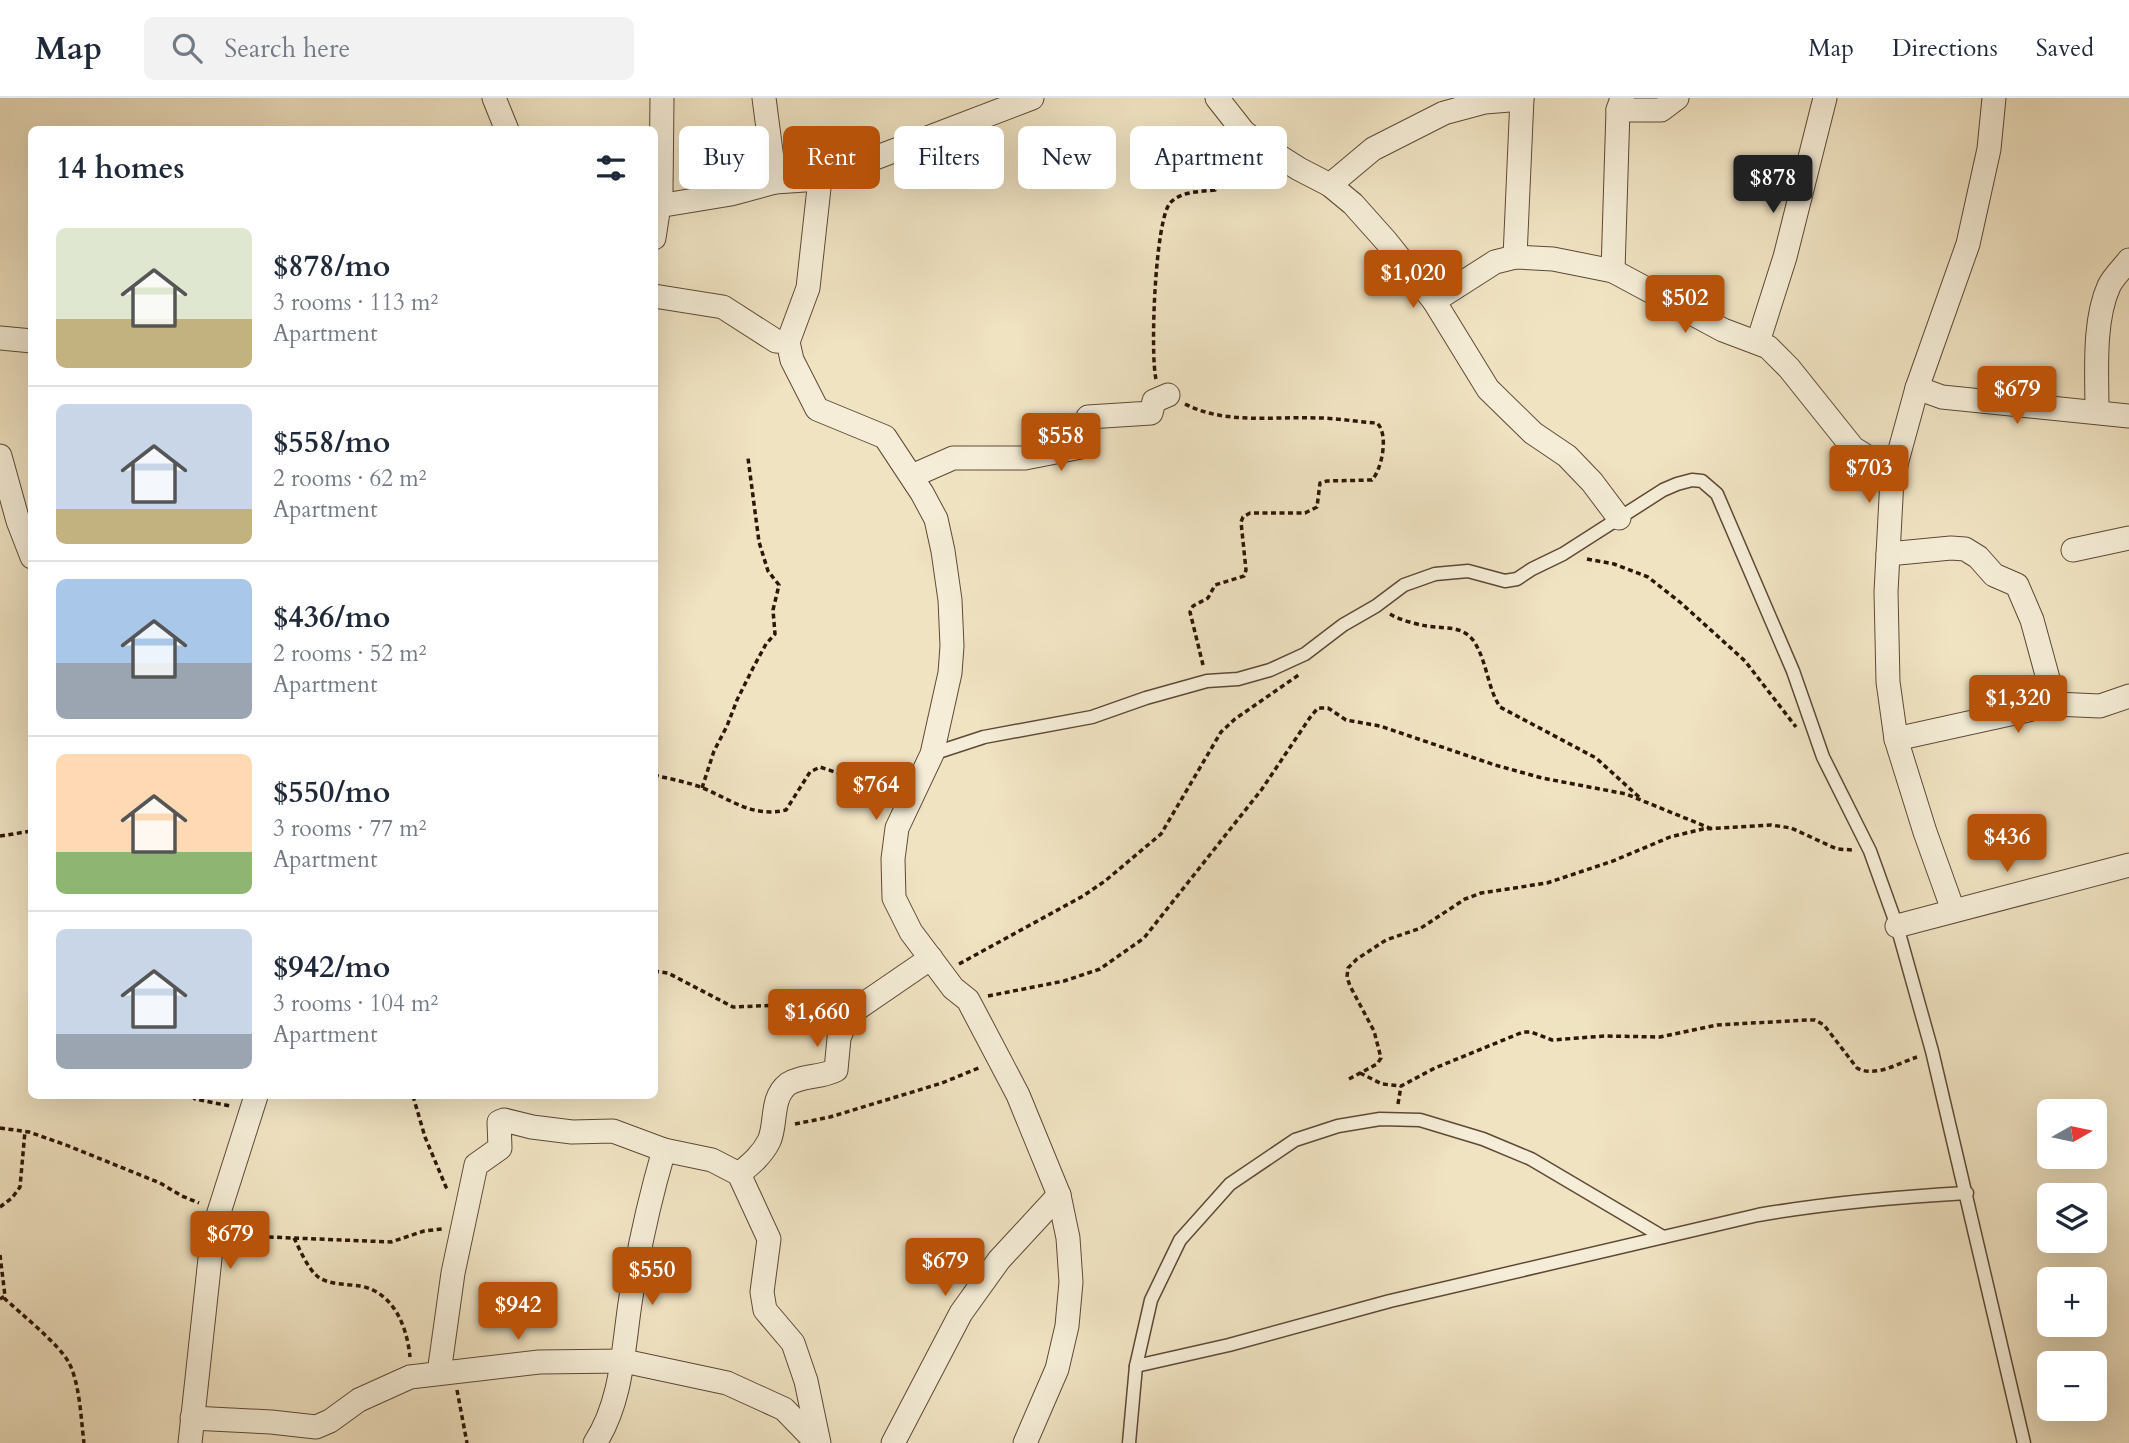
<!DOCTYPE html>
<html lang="en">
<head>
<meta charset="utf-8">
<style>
  body { margin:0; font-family:Cardo,serif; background:#f2f2f3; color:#1f2937; height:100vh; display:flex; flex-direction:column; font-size:26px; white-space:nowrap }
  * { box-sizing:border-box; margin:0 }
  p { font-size:23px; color:#747a83 }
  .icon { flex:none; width:38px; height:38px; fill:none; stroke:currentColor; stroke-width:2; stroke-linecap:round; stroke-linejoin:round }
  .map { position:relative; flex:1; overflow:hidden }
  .sheet { position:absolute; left:28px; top:28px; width:630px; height:973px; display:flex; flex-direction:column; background:#fff; border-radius:10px; box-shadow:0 7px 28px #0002 }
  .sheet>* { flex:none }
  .hud { position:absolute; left:679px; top:28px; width:665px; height:63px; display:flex; gap:14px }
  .needle { width:46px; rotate:81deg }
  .fabs { position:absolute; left:2037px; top:1001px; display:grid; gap:14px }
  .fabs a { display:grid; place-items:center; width:70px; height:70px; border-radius:10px; background:#fff; box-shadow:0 7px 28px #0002; font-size:35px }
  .price { position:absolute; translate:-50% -60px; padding:0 16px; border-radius:7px; background:#b45309; color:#fff; font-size:23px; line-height:46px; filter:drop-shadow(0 2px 4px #0008) }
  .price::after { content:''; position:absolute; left:50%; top:42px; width:21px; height:16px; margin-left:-10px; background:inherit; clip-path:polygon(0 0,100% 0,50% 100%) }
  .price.active { background:#222; color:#fff }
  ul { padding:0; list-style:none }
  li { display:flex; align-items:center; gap:21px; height:175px; padding:0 28px }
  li+li { border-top:2px solid #e0e1e3 }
  li span { display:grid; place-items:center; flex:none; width:196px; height:140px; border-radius:10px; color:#555 }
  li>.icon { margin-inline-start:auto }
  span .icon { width:84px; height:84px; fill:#fffc; stroke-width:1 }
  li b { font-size:30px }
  h2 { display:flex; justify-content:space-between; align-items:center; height:84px; padding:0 28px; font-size:30px }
  .tag { padding:0 24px; border-radius:10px; background:#fff; box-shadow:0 7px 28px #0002; font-size:24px; line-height:63px }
  .tag.active { background:#b45309; color:#fff }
  header { display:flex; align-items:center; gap:42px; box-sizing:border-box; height:98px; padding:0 35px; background:#fff; border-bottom:2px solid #e0e1e3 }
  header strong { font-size:33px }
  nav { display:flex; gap:38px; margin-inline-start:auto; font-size:24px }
  .search { width:490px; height:63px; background:#f2f2f3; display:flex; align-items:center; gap:18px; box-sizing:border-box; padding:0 24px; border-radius:10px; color:#747a83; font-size:26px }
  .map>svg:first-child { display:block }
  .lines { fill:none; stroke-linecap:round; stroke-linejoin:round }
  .lane-casing { stroke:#5e4936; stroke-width:15 }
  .street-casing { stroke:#5e4936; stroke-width:25 }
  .path { stroke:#2d1607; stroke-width:3.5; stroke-dasharray:5 3.5; stroke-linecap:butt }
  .lane { stroke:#f5edd7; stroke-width:12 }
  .street { stroke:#f5edd7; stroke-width:23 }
</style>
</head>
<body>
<header>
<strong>Map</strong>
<div class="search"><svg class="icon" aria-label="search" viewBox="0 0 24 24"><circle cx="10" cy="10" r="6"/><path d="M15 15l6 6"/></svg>Search here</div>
<nav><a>Map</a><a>Directions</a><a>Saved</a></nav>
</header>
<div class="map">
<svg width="2129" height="1345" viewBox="0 0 2129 1345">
  <rect width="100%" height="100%" fill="#f0e3c2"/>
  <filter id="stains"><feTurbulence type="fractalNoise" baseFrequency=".00286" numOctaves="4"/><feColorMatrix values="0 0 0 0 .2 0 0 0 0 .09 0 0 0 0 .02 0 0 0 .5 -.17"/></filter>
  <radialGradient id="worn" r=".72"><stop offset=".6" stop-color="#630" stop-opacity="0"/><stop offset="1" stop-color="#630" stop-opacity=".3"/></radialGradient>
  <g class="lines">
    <g class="lane-casing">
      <g id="lane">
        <path d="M932 656 984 639 1092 619 1146 600 1207 583 1238 581 1270 572 1305 556 1343 527 1376 508 1404 487 1435 476 1468 473 1505 483 1517 481 1532 471 1563 456 1663 392 1677 386 1692 382 1702 383 1717 396 1793 573 1823 659 1870 753 1897 828 1932 953 2024 1345"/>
        <path d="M1136 1268 1229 1247 1390 1203 1758 1117C1827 1105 1896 1099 1967 1095"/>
        <path d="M1129 1345 1136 1268 1151 1202 1180 1142 1230 1086 1295 1042 1338 1028 1380 1021 1420 1022 1483 1041 1531 1061 1663 1139"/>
      </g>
    </g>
    <g class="street-casing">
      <g id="street">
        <path d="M494 0 507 32"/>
        <path d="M764 0 775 84"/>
        <path d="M1217 0 1243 33 1255 43 1299 71 1330 87 1353 106 1386 143 1434 203 1488 291 1533 335 1567 358 1592 384 1619 420"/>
        <path d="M1618 12H1661L1677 0"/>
        <path d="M1330 87 1373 51 1444 15 1485 4 1522 1"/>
        <path d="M658 108 731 96 775 84 820 81 1032 0"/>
        <path d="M654 140 661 94 662 0"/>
        <path d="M1515 159 1522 0"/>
        <path d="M1613 173 1618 12 1622 0"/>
        <path d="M654 198 723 209 776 243 788 244 792 262 817 311 885 339 922 395 936 421 943 453 950 502 952 548 950 575 932 656 897 730 893 761 894 800 911 834 953 890 968 902 1018 997 1059 1097 1068 1140 1071 1184 1067 1228 1057 1271 1025 1345"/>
        <path d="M1434 203 1495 164 1515 159 1553 161 1613 173 1723 232 1768 249 1789 270 1853 350 1869 360 1896 368"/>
        <path d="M0 240 32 243"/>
        <path d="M788 244 808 190 820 81"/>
        <path d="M1758 244 1785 159 1825 0"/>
        <path d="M1917 290 1942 299 2129 318"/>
        <path d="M2097 313C2097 275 2093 223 2109 188 2113 179 2123 170 2129 162"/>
        <path d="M0 358 18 423 32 459"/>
        <path d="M912 378 953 360H1025L1081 349 1088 319 1151 315 1154 303 1168 297"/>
        <path d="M2073 452 2129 440"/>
        <path d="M1888 456 1951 450 1965 451 1978 459 1994 477 2017 487 2032 522 2055 606"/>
        <path d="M1896 641 2055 606 2100 608 2129 598"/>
        <path d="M1953 812 1925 734 1896 641 1888 584 1886 494 1892 381 1917 290 1968 146 1989 51 1994 0"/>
        <path d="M1897 828 2129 767"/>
        <path d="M739 1076C751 1066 762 1057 769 1043 777 1026 770 1000 788 986 802 977 821 980 836 972L839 940 844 928 858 910 931 860"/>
        <path d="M439 1275 453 1175 476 1067 500 1050 499 1024 504 1022 532 1029 572 1034 613 1033 664 1052 712 1062 739 1076 769 1141 762 1194 765 1212 793 1245 806 1283 819 1345"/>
        <path d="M192 1320 271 1324 316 1329 330 1323 359 1302 410 1279 539 1264 624 1263 727 1285 784 1311 817 1345"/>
        <path d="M190 1345 213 1133 256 998"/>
        <path d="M595 1345C623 1302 623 1248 631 1199 639 1149 650 1100 664 1052"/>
        <path d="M893 1345 961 1215 999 1162 1059 1097"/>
      </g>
    </g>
    <g class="path">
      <path d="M1156 281C1150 256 1155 123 1170 105 1181 93 1199 94 1215 92L1226 44"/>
      <path d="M1185 306C1226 327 1273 318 1318 320 1337 320 1357 324 1377 325 1389 336 1382 371 1372 382L1327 383 1320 385 1317 409 1305 415H1250L1243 419 1241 424 1246 472 1244 478 1215 487 1208 500 1193 508 1190 514 1203 567"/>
      <path d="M1587 461 1614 466 1648 479 1681 505 1745 563 1796 629"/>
      <path d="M1390 516C1400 522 1415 526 1427 528 1444 531 1461 527 1473 542 1487 562 1487 589 1500 609L1596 660 1639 699"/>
      <path d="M654 677C670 681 688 684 703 690 731 702 754 720 786 712L810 674 820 669 891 693"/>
      <path d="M702 690 714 653 727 628 737 602 753 570 766 546 775 536 773 512 779 487 768 473 759 444 748 360"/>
      <path d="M0 738 32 733"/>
      <path d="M959 866 1083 798 1105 783 1161 736 1221 634 1235 621 1300 576"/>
      <path d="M654 873 668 875 733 909 806 906 839 901"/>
      <path d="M988 898 1064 883 1100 871 1144 840 1262 691 1311 618 1318 610H1328L1346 622 1380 628 1495 667 1542 680 1626 696 1712 731"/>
      <path d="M1360 975 1382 986 1401 988 1435 970 1523 934H1531L1552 942 1605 938 1660 939 1717 927 1807 922H1815L1824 927 1857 970C1875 980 1899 965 1917 959"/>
      <path d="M1349 981 1377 966 1381 960 1374 933 1350 888 1347 879 1348 870 1357 861 1386 842 1421 830 1465 801 1481 795 1547 785 1613 763 1670 739 1703 731 1771 727 1791 730 1837 751 1853 752"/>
      <path d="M192 998 195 1001 230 1008"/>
      <path d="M413 998 425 1039 446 1089 449 1093"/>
      <path d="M1398 1006 1401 988"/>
      <path d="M795 1026 830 1019 942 985 981 969"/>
      <path d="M0 1030 29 1034 66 1047 160 1085 182 1098 199 1105"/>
      <path d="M0 1109 12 1100 20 1089 25 1033"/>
      <path d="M235 1134 268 1139 391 1144 424 1133 442 1131"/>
      <path d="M294 1140C300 1152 307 1169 317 1178 328 1187 347 1186 360 1188 394 1194 407 1229 410 1259"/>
      <path d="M0 1157 5 1198 0 1201"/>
      <path d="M4 1200C20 1215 60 1247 69 1265 80 1286 81 1322 84 1345"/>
      <path d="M457 1292 467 1345"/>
    </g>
    <use href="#lane" class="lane"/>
    <use href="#street" class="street"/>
  </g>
  <rect width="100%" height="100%" filter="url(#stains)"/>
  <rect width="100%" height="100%" fill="url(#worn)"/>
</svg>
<div class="fabs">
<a><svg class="needle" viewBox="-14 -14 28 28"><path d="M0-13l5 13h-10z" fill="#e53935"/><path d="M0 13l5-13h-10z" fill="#747a83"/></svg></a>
<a><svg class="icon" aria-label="layers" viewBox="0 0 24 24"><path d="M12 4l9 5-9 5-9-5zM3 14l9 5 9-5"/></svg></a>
<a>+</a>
<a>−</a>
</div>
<b class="price active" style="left:1773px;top:117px">$878</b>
<b class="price" style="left:1413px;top:212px">$1,020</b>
<b class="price" style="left:1685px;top:237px">$502</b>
<b class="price" style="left:2017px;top:328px">$679</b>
<b class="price" style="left:1061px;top:375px">$558</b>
<b class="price" style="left:1869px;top:407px">$703</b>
<b class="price" style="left:2018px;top:637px">$1,320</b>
<b class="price" style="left:876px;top:724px">$764</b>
<b class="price" style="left:2007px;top:776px">$436</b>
<b class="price" style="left:817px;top:951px">$1,660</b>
<b class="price" style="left:230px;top:1173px">$679</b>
<b class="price" style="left:945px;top:1200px">$679</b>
<b class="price" style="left:652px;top:1209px">$550</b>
<b class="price" style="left:518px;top:1244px">$942</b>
<div class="hud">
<a class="tag">Buy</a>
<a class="tag active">Rent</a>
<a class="tag">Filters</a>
<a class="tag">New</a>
<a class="tag">Apartment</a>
</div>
<section class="sheet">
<h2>14 homes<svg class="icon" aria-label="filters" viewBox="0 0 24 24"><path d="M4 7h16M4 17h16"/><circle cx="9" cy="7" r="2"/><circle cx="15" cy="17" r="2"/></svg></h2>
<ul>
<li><span style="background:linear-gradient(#dfe7d0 65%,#c2b280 0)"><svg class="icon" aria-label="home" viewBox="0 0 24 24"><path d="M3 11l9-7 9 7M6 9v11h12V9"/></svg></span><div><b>$878/mo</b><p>3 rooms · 113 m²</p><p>Apartment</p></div></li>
<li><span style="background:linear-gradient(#c9d6e8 75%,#c2b280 0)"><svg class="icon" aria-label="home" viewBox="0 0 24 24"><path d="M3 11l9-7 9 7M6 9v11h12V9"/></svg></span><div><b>$558/mo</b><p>2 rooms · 62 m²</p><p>Apartment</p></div></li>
<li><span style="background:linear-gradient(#a9c7e8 60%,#9aa5b1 0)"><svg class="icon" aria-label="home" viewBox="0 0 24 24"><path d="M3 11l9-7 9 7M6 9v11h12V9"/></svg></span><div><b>$436/mo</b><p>2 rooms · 52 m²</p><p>Apartment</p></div></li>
<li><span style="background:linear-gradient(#ffd9b3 70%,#8fb573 0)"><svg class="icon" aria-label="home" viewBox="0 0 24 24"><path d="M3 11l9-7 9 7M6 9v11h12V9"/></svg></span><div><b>$550/mo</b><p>3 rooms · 77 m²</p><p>Apartment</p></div></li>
<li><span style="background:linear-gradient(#c9d6e8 75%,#9aa5b1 0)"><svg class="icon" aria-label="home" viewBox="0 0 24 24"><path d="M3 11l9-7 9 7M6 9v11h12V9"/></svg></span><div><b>$942/mo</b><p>3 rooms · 104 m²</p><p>Apartment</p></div></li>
</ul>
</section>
</div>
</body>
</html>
